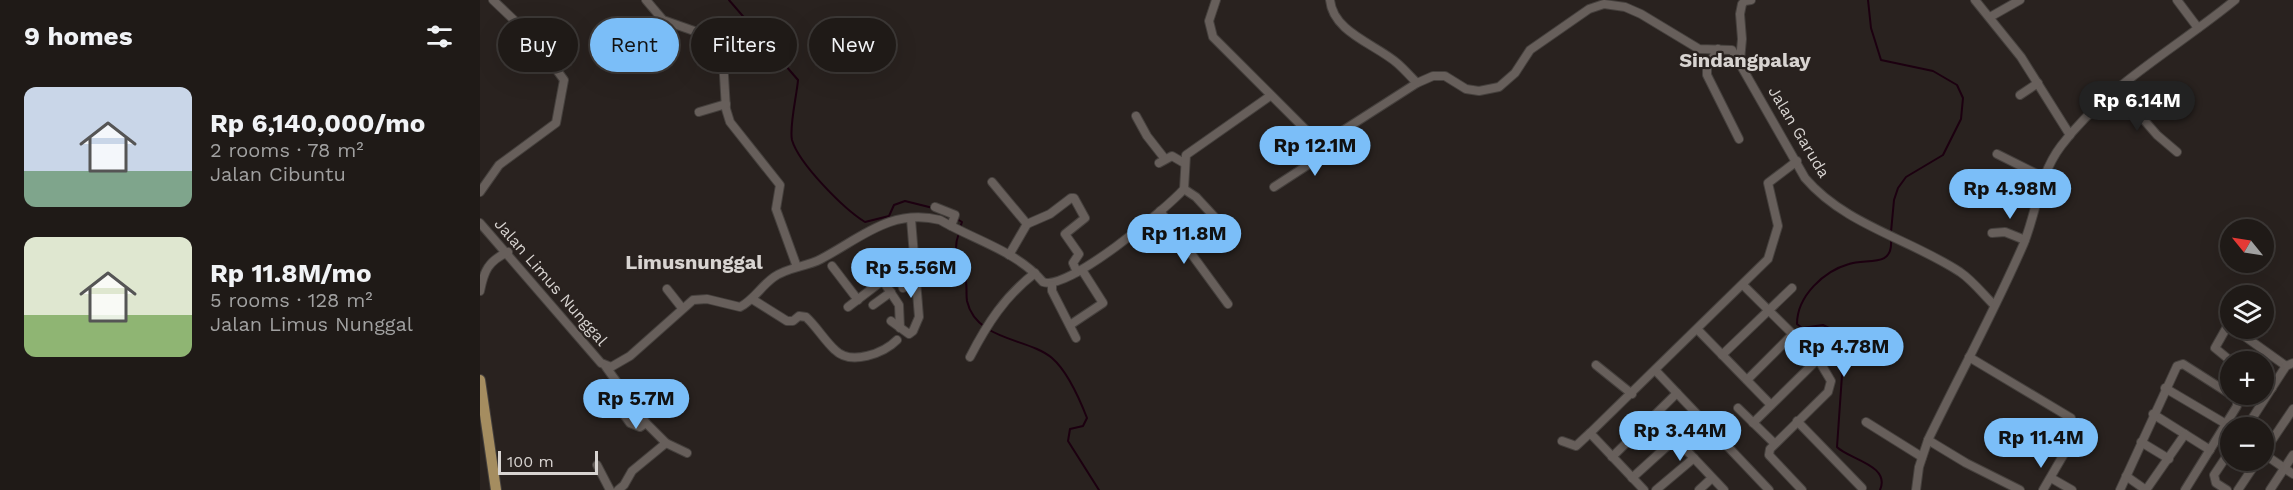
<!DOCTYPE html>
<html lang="en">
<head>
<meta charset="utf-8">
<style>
  body { margin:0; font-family:"Work Sans",sans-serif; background:#2c2724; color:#f1f3f6; height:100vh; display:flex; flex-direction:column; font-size:22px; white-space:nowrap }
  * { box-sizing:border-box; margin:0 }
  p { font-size:20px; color:#a1a1a1 }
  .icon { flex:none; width:33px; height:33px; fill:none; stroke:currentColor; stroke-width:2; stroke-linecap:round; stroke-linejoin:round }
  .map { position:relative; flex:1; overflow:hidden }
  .drawer { display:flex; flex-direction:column; background:#1f1a17; width:480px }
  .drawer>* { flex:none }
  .guide { position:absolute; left:18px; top:18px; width:570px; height:54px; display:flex; gap:12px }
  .needle { width:39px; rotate:300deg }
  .fabs { position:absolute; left:1740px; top:219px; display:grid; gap:12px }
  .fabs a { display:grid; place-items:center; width:54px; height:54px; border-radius:50%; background:#1f1a17; box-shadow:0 6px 24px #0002,0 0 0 2px #3c3836; font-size:30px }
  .scale { position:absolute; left:18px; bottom:15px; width:100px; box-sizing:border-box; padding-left:6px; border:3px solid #d8d4d1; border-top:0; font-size:16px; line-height:21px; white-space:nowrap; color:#d8d4d1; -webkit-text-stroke:4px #29221f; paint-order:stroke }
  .price { position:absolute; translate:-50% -51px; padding:0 14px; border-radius:21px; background:#7bbef8; color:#111; font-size:20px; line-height:39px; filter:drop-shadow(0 2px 3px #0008) }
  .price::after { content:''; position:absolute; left:50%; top:36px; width:18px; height:14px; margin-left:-9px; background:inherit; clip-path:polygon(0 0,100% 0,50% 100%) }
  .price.active { background:#222; color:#fff }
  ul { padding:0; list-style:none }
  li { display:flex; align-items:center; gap:18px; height:150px; padding:0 24px }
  li span { display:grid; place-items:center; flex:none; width:168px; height:120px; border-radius:12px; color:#555 }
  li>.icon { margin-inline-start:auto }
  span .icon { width:72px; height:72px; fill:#fffc; stroke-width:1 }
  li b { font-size:26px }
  h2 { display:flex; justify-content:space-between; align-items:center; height:72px; padding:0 24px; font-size:26px }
  .chip { padding:0 21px; border-radius:27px; background:#1f1a17; box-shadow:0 6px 24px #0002,0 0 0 2px #3c3836; font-size:21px; line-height:54px }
  .chip.active { background:#7bbef8; color:#111 }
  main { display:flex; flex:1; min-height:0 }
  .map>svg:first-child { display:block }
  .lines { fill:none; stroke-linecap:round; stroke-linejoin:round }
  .stream { stroke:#1c0010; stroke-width:2 }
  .minor-casing { stroke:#45403d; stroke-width:10 }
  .major-casing { stroke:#45403d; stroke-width:12 }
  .minor { stroke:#675f5b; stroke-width:8 }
  .major { stroke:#a58d60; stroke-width:10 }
  .labels { text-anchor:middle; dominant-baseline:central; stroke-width:4.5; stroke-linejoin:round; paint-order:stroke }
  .street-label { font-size:16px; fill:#d8d4d1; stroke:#29221f }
  .quarter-label { font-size:20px; font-weight:bold; fill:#d8d4d1; stroke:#29221f }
</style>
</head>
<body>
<main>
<section class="drawer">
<h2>9 homes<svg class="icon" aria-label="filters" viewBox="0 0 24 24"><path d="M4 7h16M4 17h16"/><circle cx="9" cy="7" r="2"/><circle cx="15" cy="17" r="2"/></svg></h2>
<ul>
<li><span style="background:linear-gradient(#c9d6e8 70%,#7fa58c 0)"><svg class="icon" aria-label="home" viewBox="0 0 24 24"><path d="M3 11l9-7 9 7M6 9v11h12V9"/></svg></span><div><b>Rp 6,140,000/mo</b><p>2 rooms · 78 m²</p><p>Jalan Cibuntu</p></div></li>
<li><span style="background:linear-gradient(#dfe7d0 65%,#8fb573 0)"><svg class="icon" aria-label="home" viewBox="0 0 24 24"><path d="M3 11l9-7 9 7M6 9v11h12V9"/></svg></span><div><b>Rp 11.8M/mo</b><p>5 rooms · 128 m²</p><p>Jalan Limus Nunggal</p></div></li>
</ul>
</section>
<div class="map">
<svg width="1813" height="490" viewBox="0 0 1813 490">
  <rect width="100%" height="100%" fill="#29221f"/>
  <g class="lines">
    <g class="stream">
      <path d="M249 0 318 80C317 94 309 127 312 140 319 164 364 209 385 222L409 216 414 205 425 201 453 208"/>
      <path d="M1388 0 1391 28 1401 60 1453 71 1477 85 1483 98 1481 119 1463 155 1426 177 1418 188 1414 200 1411 232"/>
      <path d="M477 219 482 222 480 228"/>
      <path d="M479 233C471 254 481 263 486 282 487 288 486 295 487 301 496 341 549 338 572 358 587 371 600 400 607 418L603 426 590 429 588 441 619 490"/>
      <path d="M1400 490C1411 465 1368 459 1357 447L1362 375 1349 328 1343 325 1322 328 1317 324C1317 296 1344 271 1369 264 1386 258 1413 268 1411 241"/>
    </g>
    <g class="minor-casing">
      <g id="minor">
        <path d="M166 0 183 20 217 32 243 59 246 109 250 122 300 185 296 209 317 267"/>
        <path d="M736 0 729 21 733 37 828 132 845 142 937 83 953 76H965L986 89 999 91 1019 87 1035 73 1050 50 1109 9 1124 4 1145 7 1161 14 1219 49 1252 50 1325 178C1365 225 1430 239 1480 272 1493 281 1502 293 1513 304"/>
        <path d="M850 0C853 32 895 44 917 63 924 69 930 76 937 83"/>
        <path d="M1495 0 1541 57 1590 135"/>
        <path d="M1697 0 1718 28"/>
        <path d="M1510 17 1540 0"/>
        <path d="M1238 49 1227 67V75L1259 139"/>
        <path d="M1260 61 1262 39 1260 14 1262 4 1265 1 1271 0"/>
        <path d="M1638 90 1677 135 1697 152"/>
        <path d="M1540 95 1558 83"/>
        <path d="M219 112 246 104"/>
        <path d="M656 116 667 136 685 159"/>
        <path d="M1517 154 1563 177"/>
        <path d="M679 163 692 156 704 163"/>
        <path d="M512 182 547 224 529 255"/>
        <path d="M794 187 834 161 850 142"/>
        <path d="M704 189 716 197 754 238"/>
        <path d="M0 192 19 165 76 123 84 80 55 40 13 0"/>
        <path d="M455 207 475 215 471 226"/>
        <path d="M680 211 748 304"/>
        <path d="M0 223 121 363 131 367 150 356 213 300 227 299 260 307C274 300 281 286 294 277 308 267 326 267 341 259 381 238 411 208 460 220 494 240 537 251 563 282 587 292 686 209 704 189L706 155 790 96"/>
        <path d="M547 224 570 214 591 198H594L605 218 585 234 599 254 593 263 597 272"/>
        <path d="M1512 233 1525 232 1545 240"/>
        <path d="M352 266 378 300"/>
        <path d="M418 269 423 288"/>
        <path d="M403 281 419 305 420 328"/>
        <path d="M572 285V291L596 338"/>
        <path d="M1263 285 1338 359 1351 381 1348 392 1290 449 1289 455 1322 490"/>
        <path d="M187 289 202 308"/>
        <path d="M0 291C4 271 8 261 28 252"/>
        <path d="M272 299 307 321H313L319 316 326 317C337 327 344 340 355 350 371 366 404 353 417 340"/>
        <path d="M393 305 411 292"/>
        <path d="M368 307 432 258"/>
        <path d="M411 321 429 334 433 331 439 317 431 219"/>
        <path d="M590 325 623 303 602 270"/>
        <path d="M1748 325 1735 348 1752 362"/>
        <path d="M1753 328 1806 366"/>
        <path d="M1218 330 1291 405"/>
        <path d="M1242 355 1312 288"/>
        <path d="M490 357C507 324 525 296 555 273"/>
        <path d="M1489 357 1591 418 1595 435 1563 490"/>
        <path d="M1116 365 1152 394"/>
        <path d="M126 367 166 423 186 443 152 471 144 485 138 490"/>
        <path d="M1176 371 1289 490"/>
        <path d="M1267 380 1313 334"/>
        <path d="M1784 383 1792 388"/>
        <path d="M1685 388 1746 424"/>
        <path d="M136 404 150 423 160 427 166 423"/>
        <path d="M1258 408 1294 443"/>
        <path d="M1673 414 1730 450"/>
        <path d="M1175 417 1244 490"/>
        <path d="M1317 421 1382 488"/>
        <path d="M1386 422 1442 457"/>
        <path d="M1273 423 1338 359"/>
        <path d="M1766 428 1806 366 1813 363"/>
        <path d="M1448 440 1486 463 1540 490"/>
        <path d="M1082 441 1096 446 1110 433"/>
        <path d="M1661 442 1689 459"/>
        <path d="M186 443 207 453"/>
        <path d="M1784 452 1813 409"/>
        <path d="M1784 454 1813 474"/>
        <path d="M1132 457 1197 393"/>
        <path d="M117 465 130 490"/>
        <path d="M1646 476 1666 490"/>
        <path d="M1152 478 1195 439"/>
        <path d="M1571 478 1592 490"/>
        <path d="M1164 490 1110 433 1288 259 1298 226 1288 183 1317 161"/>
        <path d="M1176 490 1214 458"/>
        <path d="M1219 490 1232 478"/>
        <path d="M1436 490 1439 467 1448 440C1480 374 1515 310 1544 243 1557 210 1559 175 1581 146 1626 86 1698 47 1755 0"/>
        <path d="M1640 490 1697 366 1703 364 1750 394"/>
        <path d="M1666 490 1705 434"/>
        <path d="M1705 490 1757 406V399L1751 394"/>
        <path d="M1747 490 1736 483 1734 475 1750 451"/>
        <path d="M1758 490 1778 460"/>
        <path d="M1790 490 1813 455"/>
      </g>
    </g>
    <g class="major-casing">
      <path id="major" d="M0 380 16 490"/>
    </g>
    <use href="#minor" class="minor"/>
    <use href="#major" class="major"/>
  </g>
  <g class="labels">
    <g class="street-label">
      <text transform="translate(1319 132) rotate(59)">Jalan Garuda</text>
      <text transform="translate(71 282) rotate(49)">Jalan Limus Nunggal</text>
    </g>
    <g class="quarter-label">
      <text x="1265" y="60">Sindangpalay</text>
      <text x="214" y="262">Limusnunggal</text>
    </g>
  </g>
</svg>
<div class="fabs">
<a><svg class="needle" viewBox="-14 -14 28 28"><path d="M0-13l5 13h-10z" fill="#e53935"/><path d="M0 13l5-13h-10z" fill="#a1a1a1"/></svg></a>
<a><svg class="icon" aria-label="layers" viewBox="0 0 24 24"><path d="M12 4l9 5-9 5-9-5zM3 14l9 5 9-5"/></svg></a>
<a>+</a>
<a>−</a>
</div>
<div class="scale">100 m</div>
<b class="price active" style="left:1657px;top:132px">Rp 6.14M</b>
<b class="price" style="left:835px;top:177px">Rp 12.1M</b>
<b class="price" style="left:1530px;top:220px">Rp 4.98M</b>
<b class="price" style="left:704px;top:265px">Rp 11.8M</b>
<b class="price" style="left:431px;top:299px">Rp 5.56M</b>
<b class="price" style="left:1364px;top:378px">Rp 4.78M</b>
<b class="price" style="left:156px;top:430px">Rp 5.7M</b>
<b class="price" style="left:1200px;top:462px">Rp 3.44M</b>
<b class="price" style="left:1561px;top:469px">Rp 11.4M</b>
<div class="guide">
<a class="chip">Buy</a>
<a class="chip active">Rent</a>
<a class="chip">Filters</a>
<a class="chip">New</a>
</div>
</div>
</main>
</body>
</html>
